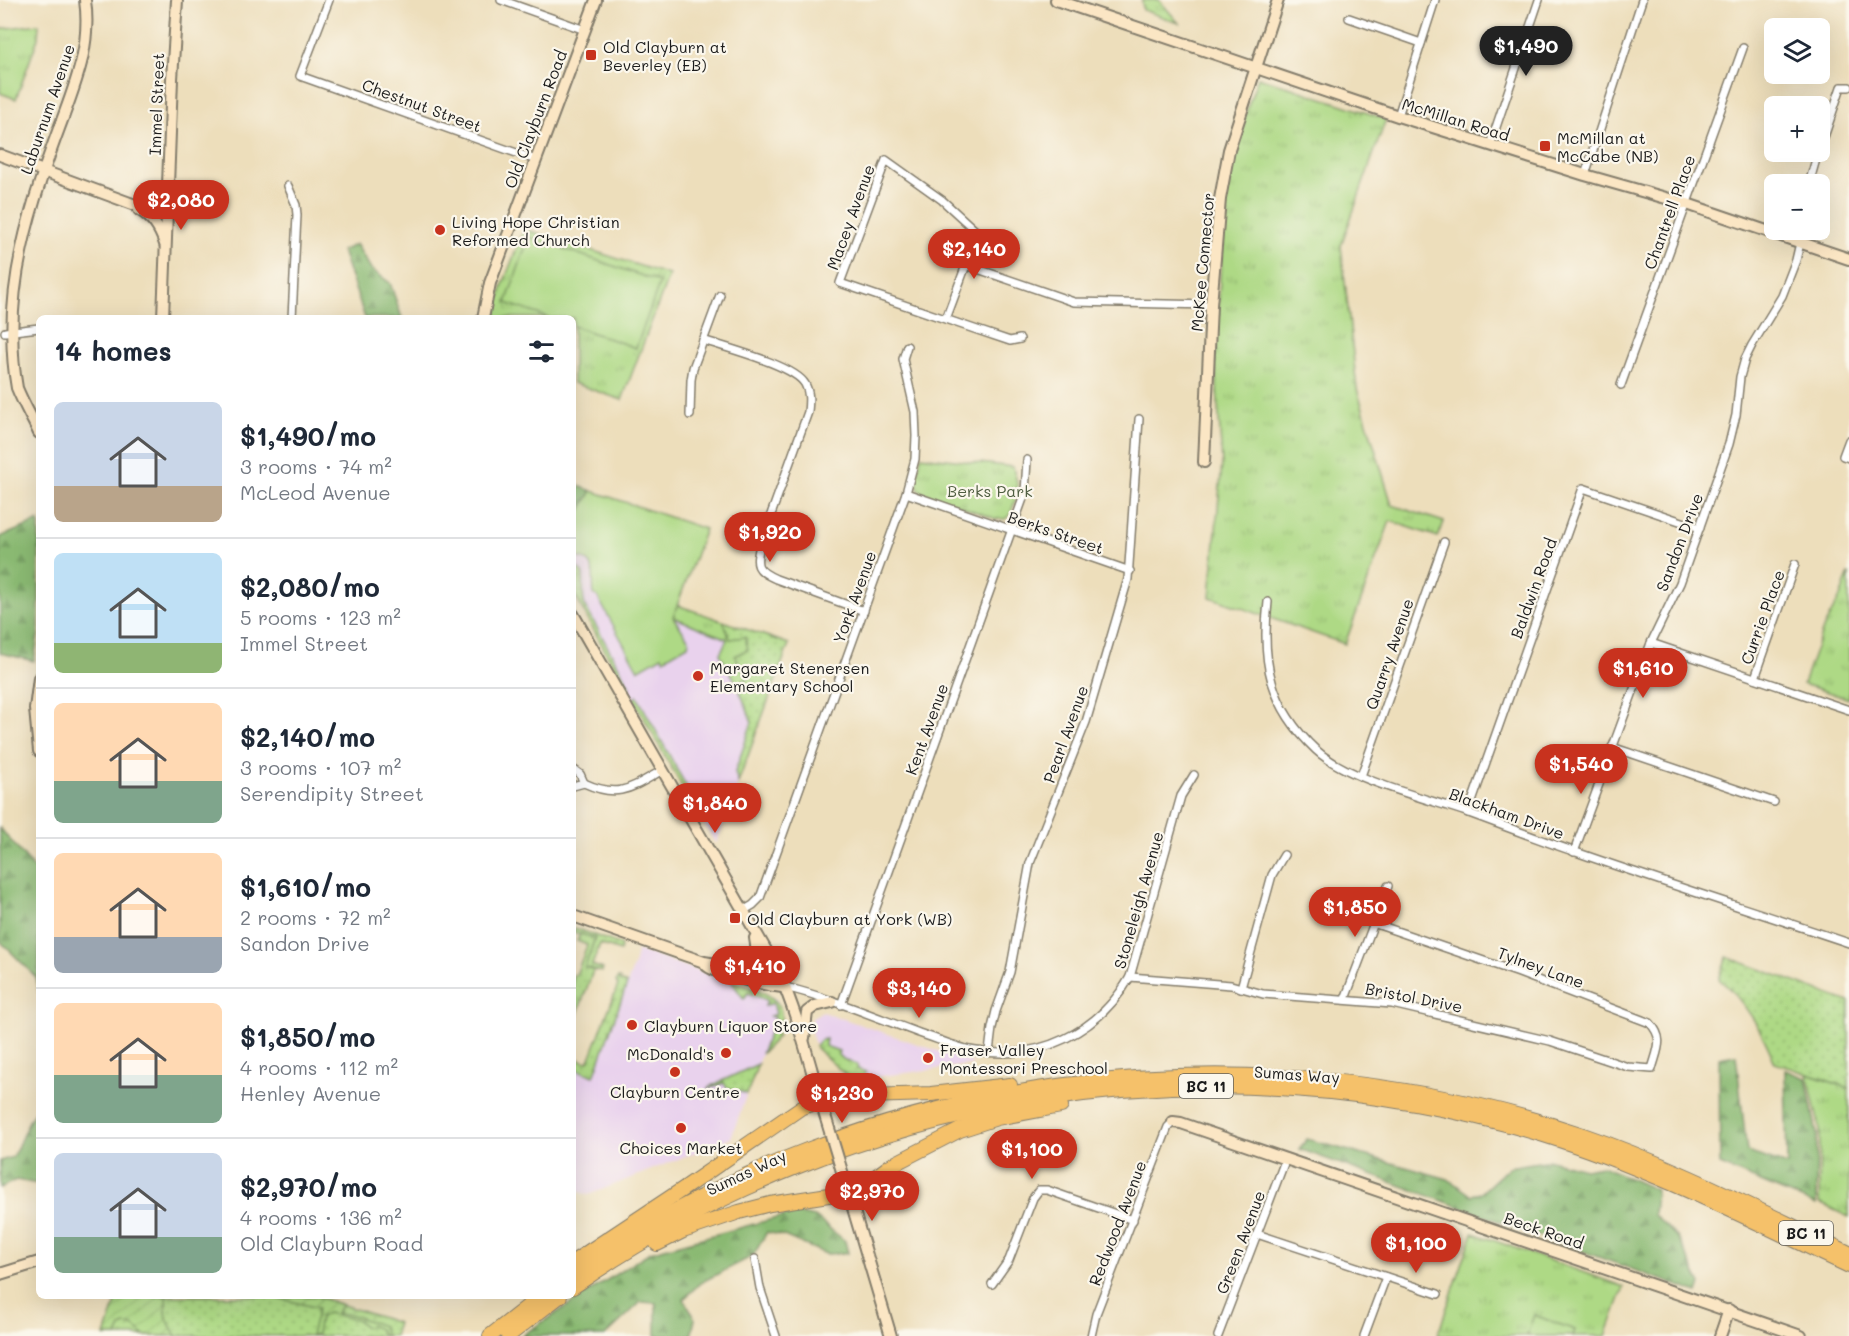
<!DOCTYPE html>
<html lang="en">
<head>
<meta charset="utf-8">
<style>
  body { margin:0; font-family:Mali,sans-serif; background:#f2f2f3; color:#1f2937; height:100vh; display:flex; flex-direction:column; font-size:22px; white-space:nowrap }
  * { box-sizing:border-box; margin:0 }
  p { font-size:20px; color:#747a83 }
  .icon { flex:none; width:33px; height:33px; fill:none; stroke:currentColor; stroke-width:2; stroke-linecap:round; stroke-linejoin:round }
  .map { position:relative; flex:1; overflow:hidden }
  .sheet { position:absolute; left:36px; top:315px; width:540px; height:984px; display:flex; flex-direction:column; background:#fff; border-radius:9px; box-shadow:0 6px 24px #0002 }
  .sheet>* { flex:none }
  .buttons { position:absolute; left:1764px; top:18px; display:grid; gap:12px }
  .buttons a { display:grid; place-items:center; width:66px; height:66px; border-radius:9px; background:#fff; box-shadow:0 6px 24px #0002; font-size:30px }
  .price { position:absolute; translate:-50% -51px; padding:0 14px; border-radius:21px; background:#c8321e; color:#fff; font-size:20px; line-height:39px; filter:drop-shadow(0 2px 3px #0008) }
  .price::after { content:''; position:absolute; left:50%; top:36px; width:18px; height:14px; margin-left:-9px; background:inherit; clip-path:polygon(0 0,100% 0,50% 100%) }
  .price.selected { background:#222; color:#fff }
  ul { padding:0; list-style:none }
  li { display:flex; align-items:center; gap:18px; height:150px; padding:0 18px }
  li+li { border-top:2px solid #e0e1e3 }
  li span { display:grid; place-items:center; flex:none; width:168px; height:120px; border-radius:9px; color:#555 }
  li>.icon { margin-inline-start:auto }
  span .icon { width:72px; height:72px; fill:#fffc; stroke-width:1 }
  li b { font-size:26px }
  h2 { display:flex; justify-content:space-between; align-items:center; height:72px; padding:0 18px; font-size:26px }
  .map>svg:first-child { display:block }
  .built { fill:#e9d2ed }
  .grass { fill:url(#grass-dots); stroke:#657a50; stroke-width:1.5 }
  .forest { fill:url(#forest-firs); stroke:#536a47; stroke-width:1.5 }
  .park { fill:url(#park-tufts); stroke:#657a50; stroke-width:1.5 }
  .garden { fill:url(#garden-furrows); stroke:#657a50; stroke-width:1.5 }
  .pitch { fill:#aed985; stroke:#657a50; stroke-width:1.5 }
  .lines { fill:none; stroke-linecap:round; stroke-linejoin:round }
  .street-casing { stroke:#847d6c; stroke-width:10 }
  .secondary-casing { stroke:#847d6c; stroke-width:14 }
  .highway-casing { stroke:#847d6c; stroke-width:16 }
  .street { stroke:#fff; stroke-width:7 }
  .secondary { stroke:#fbe6c4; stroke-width:10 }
  .highway { stroke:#f5c16b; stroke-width:14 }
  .secondary-bridge-casing { stroke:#847d6c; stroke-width:14; stroke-linecap:butt }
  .secondary-bridge { stroke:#fbe6c4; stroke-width:10 }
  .poi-dot { fill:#c8321e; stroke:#fbf7ec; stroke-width:2 }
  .labels { text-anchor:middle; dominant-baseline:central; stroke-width:4.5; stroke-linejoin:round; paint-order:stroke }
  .shield { fill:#fbf7ec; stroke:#5f5e5a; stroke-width:1.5 }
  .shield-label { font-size:15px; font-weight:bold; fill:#1c1c1c }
  .poi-label { font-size:16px; fill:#1c1c1c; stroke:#fbf7ec; text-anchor:start }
  .street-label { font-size:16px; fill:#1c1c1c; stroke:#fbf7ec }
  .park-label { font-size:16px; fill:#4f5e41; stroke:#fbf7ec }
</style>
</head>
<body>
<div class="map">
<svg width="1849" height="1336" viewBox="0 0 1849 1336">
  <defs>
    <pattern id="grass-dots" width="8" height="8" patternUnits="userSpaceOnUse" patternTransform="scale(1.5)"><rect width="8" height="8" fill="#aed985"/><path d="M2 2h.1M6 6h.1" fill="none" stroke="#95ba72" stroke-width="1.8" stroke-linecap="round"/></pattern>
    <pattern id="forest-firs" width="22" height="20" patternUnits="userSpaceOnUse" patternTransform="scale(1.5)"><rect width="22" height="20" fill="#8ab972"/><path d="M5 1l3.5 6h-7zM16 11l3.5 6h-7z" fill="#769e62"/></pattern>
    <pattern id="park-tufts" width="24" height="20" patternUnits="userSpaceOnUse" patternTransform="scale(1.5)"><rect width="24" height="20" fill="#aed985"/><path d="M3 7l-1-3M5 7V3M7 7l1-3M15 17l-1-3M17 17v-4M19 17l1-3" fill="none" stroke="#95ba72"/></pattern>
    <pattern id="garden-furrows" width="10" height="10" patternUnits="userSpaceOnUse" patternTransform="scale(1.5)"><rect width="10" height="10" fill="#aed985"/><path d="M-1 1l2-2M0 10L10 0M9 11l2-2" fill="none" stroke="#95ba72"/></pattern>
  </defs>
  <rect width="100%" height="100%" fill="#fbf7ec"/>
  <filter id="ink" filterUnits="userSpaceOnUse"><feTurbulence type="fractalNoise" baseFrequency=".0167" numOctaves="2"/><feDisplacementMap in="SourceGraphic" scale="12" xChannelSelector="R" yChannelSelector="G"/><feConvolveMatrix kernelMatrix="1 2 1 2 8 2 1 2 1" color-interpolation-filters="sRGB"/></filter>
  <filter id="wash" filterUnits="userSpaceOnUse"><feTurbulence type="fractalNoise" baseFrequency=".008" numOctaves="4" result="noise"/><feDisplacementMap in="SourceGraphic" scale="24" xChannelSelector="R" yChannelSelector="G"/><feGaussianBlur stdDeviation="1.35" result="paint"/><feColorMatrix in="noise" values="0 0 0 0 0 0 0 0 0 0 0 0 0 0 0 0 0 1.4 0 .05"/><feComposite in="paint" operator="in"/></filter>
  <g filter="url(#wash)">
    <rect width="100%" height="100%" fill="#eddebb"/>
    <g class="built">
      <path d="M573 484 705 529 677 605 789 644 716 844 663 754 573 592Z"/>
      <path d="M637 950 768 994 776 999 779 1004 782 1019 776 1035 778 1036 761 1054 731 1138 588 1195 573 1189V1068L594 1075 635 962Z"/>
      <path d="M821 1012 826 1013 976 1064 851 1080 816 1048 810 1028 813 1017Z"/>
    </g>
    <g class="grass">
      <path d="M573 567C591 569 579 590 585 606L630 687 626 689 573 592Z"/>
      <path d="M723 621 789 644 738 783 735 772 752 722 737 684 747 678 735 656Z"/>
      <path d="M637 696 702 815 700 819 633 699Z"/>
      <path d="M580 933 595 938 585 967 596 970 593 971 573 1026V975H576L587 945 577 941Z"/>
      <path d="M1727 957 1849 1002V1088L1775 1063C1762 1031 1746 1002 1719 979Z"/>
      <path d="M618 978 620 979 619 981 627 984 594 1076 573 1068V1055L576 1056 575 1058 586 1062 589 1061 618 985 616 982Z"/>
      <path d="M826 1039 825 1046 839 1051 838 1055 845 1060 858 1065 857 1069 866 1072 864 1078 851 1080 816 1048 815 1045 821 1040Z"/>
      <path d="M758 1064 747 1094 726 1087 724 1083 709 1089V1087Z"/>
      <path d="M118 1296H316L398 1323 394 1336H105Z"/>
    </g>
    <g class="forest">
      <path d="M356 244 371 269 390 283 402 318H365L342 251Z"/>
      <path d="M573 484 592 491 573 524Z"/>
      <path d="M39 521V630L34 661 0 653V537Z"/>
      <path d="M0 828 39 874V994L36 977 0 941Z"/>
      <path d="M1736 1055 1747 1152 1787 1165 1785 1070 1806 1078 1817 1134 1816 1205 1720 1165 1719 1058Z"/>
      <path d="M39 1104V1184L16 1180 0 1188V1161L13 1157 29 1121Z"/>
      <path d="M1307 1139 1448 1179 1471 1195 1481 1193 1509 1167 1550 1160 1585 1169 1602 1166 1656 1190 1654 1215 1678 1238 1701 1284 1698 1293 1299 1149Z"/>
      <path d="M795 1213 815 1217 845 1241 848 1253 826 1254 784 1236 767 1232 753 1256 700 1283 684 1299 695 1319 691 1336H656V1303L641 1302 605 1336H521L650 1252Z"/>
    </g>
    <g class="park">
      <path d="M1142 0H1159L1179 23 1143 10Z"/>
      <path d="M39 24 38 38 16 99 0 93V29Z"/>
      <path d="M1258 77 1386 119 1341 246 1357 389 1392 505 1444 522 1438 537 1390 521 1345 644 1210 597 1222 463 1215 359 1225 198 1234 147Z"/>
      <path d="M524 229 669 275 622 400 573 383V318H495L502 287Z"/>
      <path d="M921 456 1013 467 1018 486V493L1010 515 1005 519H996L920 492 916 482Z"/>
      <path d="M1849 573V699L1803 684 1823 629 1841 595Z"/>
      <path d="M677 605 723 621 730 639 745 637 748 649 735 656 748 678 737 684 720 654 727 639 673 617Z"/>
      <path d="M1807 1074 1849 1088V1217L1819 1203 1820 1129Z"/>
      <path d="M1473 1233 1624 1287 1606 1336H1437Z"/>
    </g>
    <g class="garden">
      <path d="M575 928 619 944 621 947 620 951 600 944 592 965 603 969 602 972 585 967 595 938 573 932Z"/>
      <path d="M731 981C758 991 796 996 776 1035L778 1036 761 1054 775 1018 770 1016 776 1014 773 1003 765 1006 767 1000 748 993 744 999Z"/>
      <path d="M118 1296H166C167 1303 165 1310 167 1317 168 1324 173 1329 176 1336H145L133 1326 125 1325 121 1327 117 1336H105Z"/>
      <path d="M270 1296H316L342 1305 336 1313 352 1315 383 1326 385 1336H382C380 1327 373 1325 365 1327L358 1320 327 1313 320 1317 317 1334 311 1336 318 1308Z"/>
    </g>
    <g class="pitch">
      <path d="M529 237 660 282 636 348 573 326V318H549L506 303Z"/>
      <path d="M592 491 705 529 673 617 689 640 688 645 664 659 662 656 638 670 597 596 594 595C591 578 600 558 573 557V524Z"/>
      <path d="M1534 1315 1575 1330 1573 1336H1532L1527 1334Z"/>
    </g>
  </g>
  <g filter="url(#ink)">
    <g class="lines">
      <g class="street-casing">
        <g id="street">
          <path d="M329 0 300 76 536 160"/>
          <path d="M501 0 585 30"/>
          <path d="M1349 18 1421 43"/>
          <path d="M1398 116 1435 0"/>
          <path d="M1490 145 1539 0"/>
          <path d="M1820 149 1841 87H1849"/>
          <path d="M1585 175 1642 0"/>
          <path d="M1809 184 1818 152"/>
          <path d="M288 186 296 205 297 215 292 318"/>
          <path d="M966 265 1074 302 1211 305"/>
          <path d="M946 319 978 233 942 200 886 160 840 283C896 302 953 322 1010 341L1020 339"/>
          <path d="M5 332 39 328"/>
          <path d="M703 340C726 348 794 365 805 384 810 393 809 402 808 412L760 545C755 566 756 570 776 579L864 611"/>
          <path d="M1621 385 1743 48"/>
          <path d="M690 415 691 380 693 368 720 295"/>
          <path d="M1849 440 1843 456 1849 458"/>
          <path d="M906 493 1130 571"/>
          <path d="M1268 602C1261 662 1270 707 1316 750 1347 779 1425 798 1466 812 1502 825 1537 839 1573 851 1664 883 1757 912 1849 943"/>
          <path d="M1651 643 1849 710"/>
          <path d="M1755 678 1795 564"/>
          <path d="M1612 747 1774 802"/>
          <path d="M573 769 580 774 584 783C619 799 631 788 661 771"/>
          <path d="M1361 776 1444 542"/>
          <path d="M573 786 584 783"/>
          <path d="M1468 813 1583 488 1700 528"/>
          <path d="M1574 852 1651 643 1680 583 1729 444 1736 415 1740 377 1745 359 1752 345 1782 296 1796 260 1803 230"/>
          <path d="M743 911 753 905 760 898 906 493 915 459 916 436 915 412 903 359 907 346"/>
          <path d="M1130 977 1231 985 1263 994 1392 1004 1550 1041 1628 1067 1652 1069C1657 1050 1665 1039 1650 1023L1519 973 1373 923"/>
          <path d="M785 987C831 998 875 1017 919 1033 938 1039 957 1048 976 1051 1039 1061 1098 1033 1130 977L1181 796 1194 775"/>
          <path d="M1241 988 1272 875 1284 855"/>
          <path d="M1345 999 1388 886"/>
          <path d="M841 1005 1025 493 1027 460"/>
          <path d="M989 1052 992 1028 996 1011 1010 972 1030 863 1086 722 1128 579 1139 419"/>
          <path d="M1257 1234 1438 1294"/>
          <path d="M755 1259 760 1288 776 1336"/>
          <path d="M992 1284 1009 1260 1033 1198 1039 1190H1047L1133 1220"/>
          <path d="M1091 1336 1096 1314 1168 1127 1173 1122"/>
          <path d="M1218 1336 1286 1158"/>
          <path d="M1364 1336 1386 1277"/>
        </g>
      </g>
      <g class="secondary-casing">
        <g id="secondary">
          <path d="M1056 0 1398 116 1585 175 1687 204 1849 259"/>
          <path d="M0 155 157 213H168"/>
          <path d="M139 210C153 218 160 229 165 244"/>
          <path d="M163 318 172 79 177 0"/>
          <path d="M483 318 490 283 596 0"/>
          <path d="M39 433C32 418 23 403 17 388 0 293 31 203 64 115 78 77 91 42 85 0"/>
          <path d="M1204 462 1211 305 1220 199 1229 150 1278 0"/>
          <path d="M573 614 778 971C798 1015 809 1063 823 1109"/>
          <path d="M39 678 35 709 39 751"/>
          <path d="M573 916 704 962 740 968 770 978 785 987"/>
          <path d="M706 965C714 974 769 986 782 987"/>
          <path d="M740 968C757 962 758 954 755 938"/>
          <path d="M804 1038 807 1012 815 1006 832 1002"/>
          <path d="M1173 1122 1181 1123 1801 1336"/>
          <path d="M844 1178 891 1336"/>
          <path d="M0 1274 39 1262"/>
          <path d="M1720 1336 1729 1310"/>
        </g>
      </g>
      <g class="highway-casing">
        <g id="highway">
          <path d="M657 1244 683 1231 739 1212 770 1204 848 1192 863 1186 890 1166 960 1130 997 1118 1061 1106"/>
          <path d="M573 1262 683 1189 802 1107 836 1097 931 1094 1010 1085"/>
          <path d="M573 1273C867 1070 1245 1022 1583 1135 1674 1166 1762 1212 1849 1253"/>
          <path d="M573 1287C855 1091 1215 1035 1544 1135 1650 1168 1749 1219 1849 1266"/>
          <path d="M490 1336 541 1296"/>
          <path d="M508 1336 560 1296"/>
        </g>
      </g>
      <use href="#street" class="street"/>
      <use href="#secondary" class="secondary"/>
      <use href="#highway" class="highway"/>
      <g class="secondary-bridge-casing">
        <path id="secondary-bridge" d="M824 1112 844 1178"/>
      </g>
      <use href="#secondary-bridge" class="secondary-bridge"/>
    </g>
  </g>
  <g class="poi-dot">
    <rect x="585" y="49" width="12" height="12" rx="3"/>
    <rect x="1539" y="140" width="12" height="12" rx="3"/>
    <circle cx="440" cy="230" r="6"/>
    <circle cx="698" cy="676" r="6"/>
    <rect x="729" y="912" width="12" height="12" rx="3"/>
    <circle cx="632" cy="1025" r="6"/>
    <circle cx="726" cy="1053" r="6"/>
    <circle cx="928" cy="1058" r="6"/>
    <circle cx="675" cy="1072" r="6"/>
    <circle cx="681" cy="1128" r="6"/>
  </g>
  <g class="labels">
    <g class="shield">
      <rect x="1179" y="1074" width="54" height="24" rx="4.5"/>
      <rect x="1779" y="1221" width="54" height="24" rx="4.5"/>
    </g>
    <g class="shield-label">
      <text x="1206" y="1086">BC 11</text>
      <text x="1806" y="1233">BC 11</text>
    </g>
    <g class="poi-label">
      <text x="603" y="46">Old Clayburn at<tspan x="603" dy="18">Beverley (EB)</tspan></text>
      <text x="1557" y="137">McMillan at<tspan x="1557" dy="18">McCabe (NB)</tspan></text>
      <text x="452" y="221">Living Hope Christian<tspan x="452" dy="18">Reformed Church</tspan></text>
      <text x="710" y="667">Margaret Stenersen<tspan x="710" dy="18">Elementary School</tspan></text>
      <text x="747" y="918">Old Clayburn at York (WB)</text>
      <text x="644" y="1025">Clayburn Liquor Store</text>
      <text x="940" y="1049">Fraser Valley<tspan x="940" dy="18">Montessori Preschool</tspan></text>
      <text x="714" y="1053" text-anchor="end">McDonald's</text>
      <text x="675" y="1091" text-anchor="middle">Clayburn Centre</text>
      <text x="681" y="1147" text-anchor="middle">Choices Market</text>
    </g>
    <g class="street-label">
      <text transform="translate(156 104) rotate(-88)">Immel Street</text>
      <text transform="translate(422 105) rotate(20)">Chestnut Street</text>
      <text transform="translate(47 109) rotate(-71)">Laburnum Avenue</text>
      <text transform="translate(535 119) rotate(-69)">Old Clayburn Road</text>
      <text transform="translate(1456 119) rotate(17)">McMillan Road</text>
      <text transform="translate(1669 212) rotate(-70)">Chantrell Place</text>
      <text transform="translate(850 217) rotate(-70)">Macey Avenue</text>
      <text transform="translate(1202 262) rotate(-85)">McKee Connector</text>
      <text transform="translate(1056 532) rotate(19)">Berks Street</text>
      <text transform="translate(1679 542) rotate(-69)">Sandon Drive</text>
      <text transform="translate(1533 588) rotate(-70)">Baldwin Road</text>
      <text transform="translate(854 597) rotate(-70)">York Avenue</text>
      <text transform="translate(1762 617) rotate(-70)">Currie Place</text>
      <text transform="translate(1389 654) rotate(-71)">Quarry Avenue</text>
      <text transform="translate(926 729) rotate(-70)">Kent Avenue</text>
      <text transform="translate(1065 734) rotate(-70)">Pearl Avenue</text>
      <text transform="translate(1507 813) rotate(20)">Blackham Drive</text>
      <text transform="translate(1138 900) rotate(-74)">Stoneleigh Avenue</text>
      <text transform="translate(1541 967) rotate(20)">Tylney Lane</text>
      <text transform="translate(1414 997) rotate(11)">Bristol Drive</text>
      <text transform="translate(1297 1074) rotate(4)">Sumas Way</text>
      <text transform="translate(746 1172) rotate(-25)">Sumas Way</text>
      <text transform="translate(1117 1223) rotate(-69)">Redwood Avenue</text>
      <text transform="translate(1544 1230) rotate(19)">Beck Road</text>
      <text transform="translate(1240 1242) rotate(-69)">Green Avenue</text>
    </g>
    <g class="park-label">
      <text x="990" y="490">Berks Park</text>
    </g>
  </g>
</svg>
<div class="buttons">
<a><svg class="icon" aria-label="layers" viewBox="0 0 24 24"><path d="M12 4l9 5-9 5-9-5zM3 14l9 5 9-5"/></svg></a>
<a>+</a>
<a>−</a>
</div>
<b class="price selected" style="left:1526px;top:77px">$1,490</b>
<b class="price" style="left:181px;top:231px">$2,080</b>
<b class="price" style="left:974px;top:280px">$2,140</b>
<b class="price" style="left:770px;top:563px">$1,920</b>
<b class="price" style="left:1643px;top:699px">$1,610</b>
<b class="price" style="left:1581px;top:795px">$1,540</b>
<b class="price" style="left:715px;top:834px">$1,840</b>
<b class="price" style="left:1355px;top:938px">$1,850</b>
<b class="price" style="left:755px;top:997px">$1,410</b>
<b class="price" style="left:919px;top:1019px">$3,140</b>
<b class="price" style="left:842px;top:1124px">$1,230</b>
<b class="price" style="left:1032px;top:1180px">$1,100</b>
<b class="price" style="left:872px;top:1222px">$2,970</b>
<b class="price" style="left:1416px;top:1274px">$1,100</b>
<section class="sheet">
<h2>14 homes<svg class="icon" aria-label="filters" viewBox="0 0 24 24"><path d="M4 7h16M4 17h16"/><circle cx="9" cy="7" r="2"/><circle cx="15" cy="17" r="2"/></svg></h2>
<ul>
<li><span style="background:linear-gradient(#c9d6e8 70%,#b9a48a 0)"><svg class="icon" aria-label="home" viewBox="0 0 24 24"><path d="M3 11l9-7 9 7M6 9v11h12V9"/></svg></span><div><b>$1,490/mo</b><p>3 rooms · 74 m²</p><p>McLeod Avenue</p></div></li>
<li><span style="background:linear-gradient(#bfe0f5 75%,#8fb573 0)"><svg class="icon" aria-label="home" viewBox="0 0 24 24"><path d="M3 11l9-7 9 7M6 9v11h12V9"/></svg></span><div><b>$2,080/mo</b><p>5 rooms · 123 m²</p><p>Immel Street</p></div></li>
<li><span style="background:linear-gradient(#ffd9b3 65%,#7fa58c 0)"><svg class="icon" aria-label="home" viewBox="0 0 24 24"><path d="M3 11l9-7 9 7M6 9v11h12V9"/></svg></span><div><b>$2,140/mo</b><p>3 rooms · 107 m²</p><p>Serendipity Street</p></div></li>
<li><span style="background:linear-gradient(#ffd9b3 70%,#9aa5b1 0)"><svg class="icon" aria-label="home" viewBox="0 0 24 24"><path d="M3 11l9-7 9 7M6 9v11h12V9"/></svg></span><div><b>$1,610/mo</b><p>2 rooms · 72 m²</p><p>Sandon Drive</p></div></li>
<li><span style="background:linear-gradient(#ffd9b3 60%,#7fa58c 0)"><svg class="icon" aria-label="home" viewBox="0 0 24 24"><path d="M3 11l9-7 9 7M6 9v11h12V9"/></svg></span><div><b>$1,850/mo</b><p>4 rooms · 112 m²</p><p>Henley Avenue</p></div></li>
<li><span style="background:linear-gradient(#c9d6e8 70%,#7fa58c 0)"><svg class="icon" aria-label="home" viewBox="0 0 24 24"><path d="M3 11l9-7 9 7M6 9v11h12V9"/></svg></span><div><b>$2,970/mo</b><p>4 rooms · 136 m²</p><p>Old Clayburn Road</p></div></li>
</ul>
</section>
</div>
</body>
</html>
